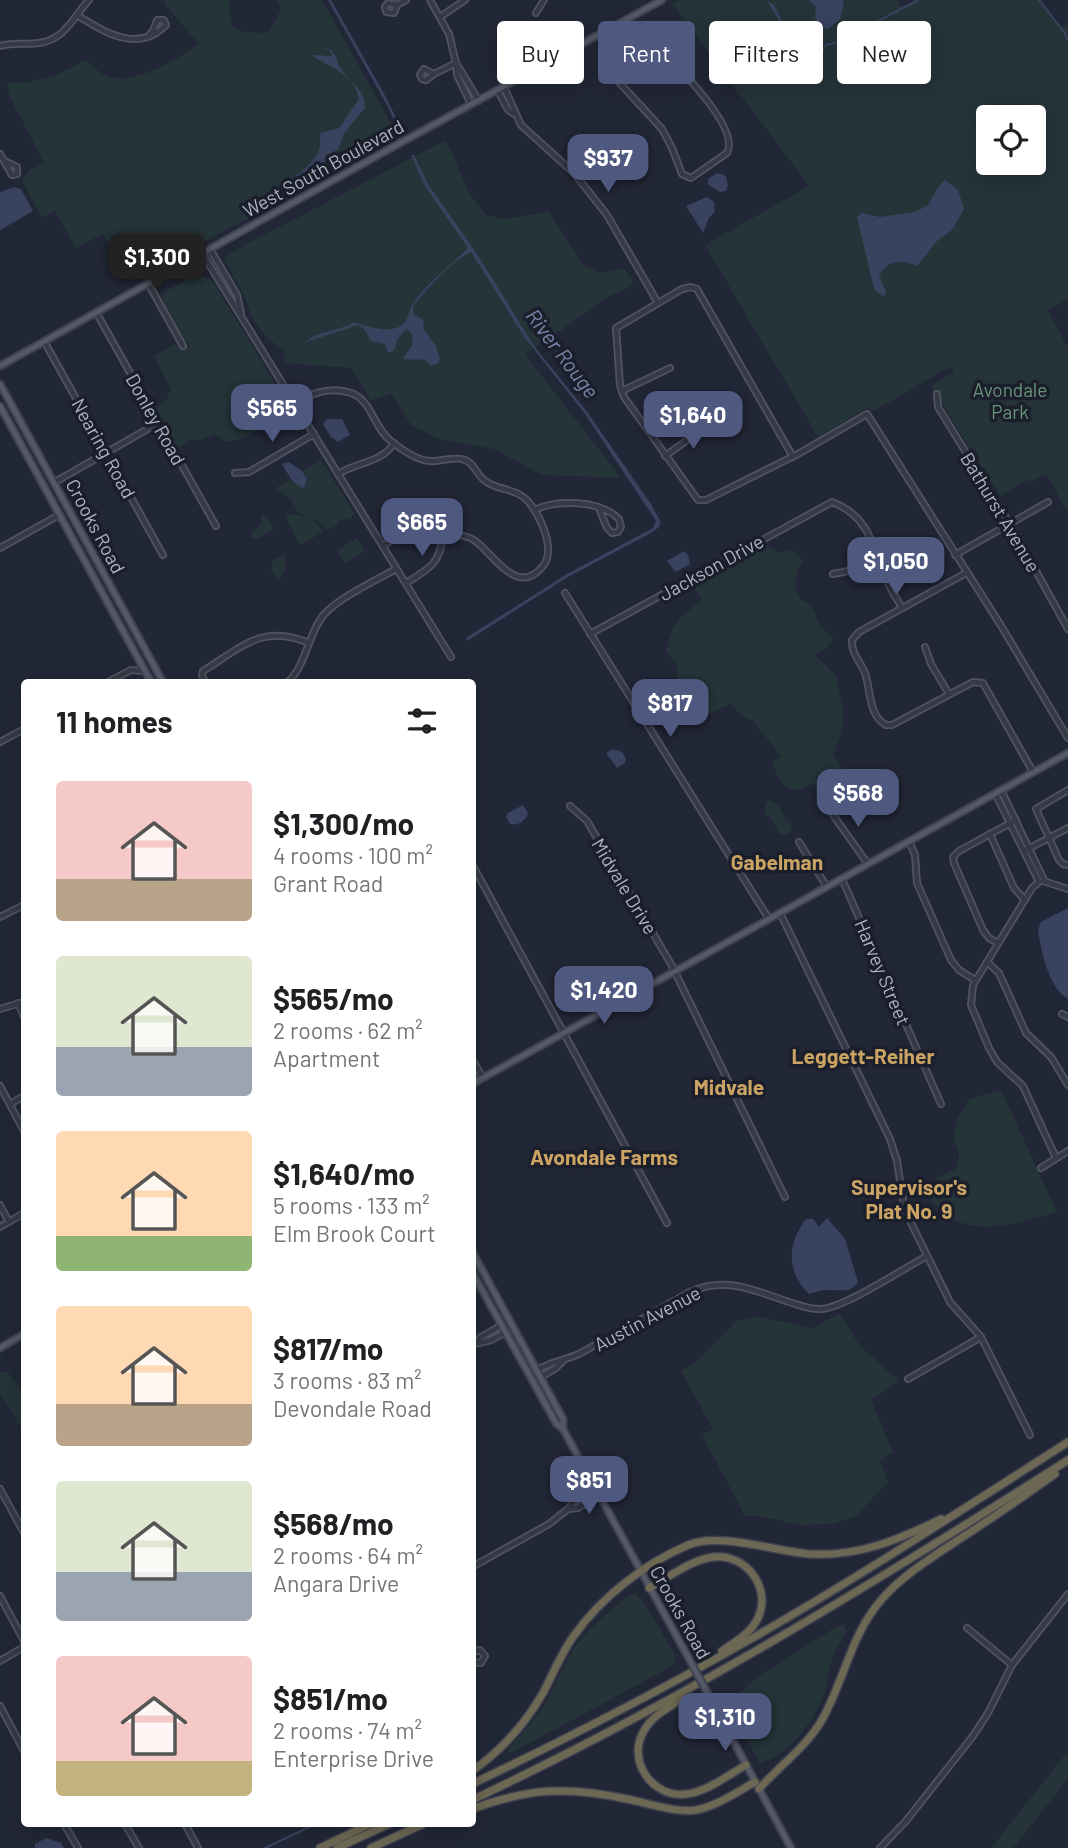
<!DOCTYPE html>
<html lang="en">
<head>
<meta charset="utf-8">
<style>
  body { margin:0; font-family:Barlow,sans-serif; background:#f2f2f2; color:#202124; height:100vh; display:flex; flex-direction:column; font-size:26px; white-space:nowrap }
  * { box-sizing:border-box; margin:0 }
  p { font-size:23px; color:#757577 }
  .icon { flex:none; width:38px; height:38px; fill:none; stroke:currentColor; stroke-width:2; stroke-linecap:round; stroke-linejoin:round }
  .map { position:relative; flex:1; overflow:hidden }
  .drawer { position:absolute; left:21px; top:679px; width:455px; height:1148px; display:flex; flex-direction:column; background:#fff; border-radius:7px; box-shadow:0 4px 18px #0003 }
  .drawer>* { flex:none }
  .banner { position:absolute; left:497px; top:21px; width:466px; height:63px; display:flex; gap:14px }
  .tools { position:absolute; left:976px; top:105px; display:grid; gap:14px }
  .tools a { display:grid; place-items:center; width:70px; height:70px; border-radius:7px; background:#fff; box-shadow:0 4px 18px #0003; font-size:35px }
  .price { position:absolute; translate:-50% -60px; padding:0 16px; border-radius:14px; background:#4f5980; color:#fff; font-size:23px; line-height:46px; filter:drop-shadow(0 2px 4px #0008) }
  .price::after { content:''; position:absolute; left:50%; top:42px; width:21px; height:16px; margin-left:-10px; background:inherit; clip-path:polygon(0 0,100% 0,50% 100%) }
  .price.on { background:#222; color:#fff }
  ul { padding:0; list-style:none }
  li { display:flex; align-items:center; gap:21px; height:175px; padding:0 35px }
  li span { display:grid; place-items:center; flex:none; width:196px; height:140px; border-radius:7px; color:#555 }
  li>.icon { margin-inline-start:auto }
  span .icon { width:84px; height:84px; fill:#fffc; stroke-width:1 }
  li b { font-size:30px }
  h2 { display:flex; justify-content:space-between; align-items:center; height:84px; padding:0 35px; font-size:30px }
  .pill { padding:0 24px; border-radius:7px; background:#fff; box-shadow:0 4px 18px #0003; font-size:24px; line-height:63px }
  .pill.on { background:#4f5980; color:#fff }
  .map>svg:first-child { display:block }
  .green { fill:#253439; fill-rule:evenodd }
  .water { fill:#39425f }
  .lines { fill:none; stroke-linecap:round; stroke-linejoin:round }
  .stream { stroke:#39425f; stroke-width:2 }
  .minor-casing { stroke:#505462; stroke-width:8 }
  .major-casing { stroke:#3f4351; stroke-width:9 }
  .highway-casing { stroke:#3d414f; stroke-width:10 }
  .minor { stroke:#363a47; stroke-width:4.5 }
  .major { stroke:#545867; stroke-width:5 }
  .highway { stroke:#6d6853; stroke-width:7 }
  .major-bridge-casing { stroke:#3f4351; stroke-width:9; stroke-linecap:butt }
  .major-bridge { stroke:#545867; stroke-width:5 }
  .labels { text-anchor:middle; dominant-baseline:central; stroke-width:7; stroke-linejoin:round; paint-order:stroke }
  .street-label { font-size:19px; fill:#b0b4c4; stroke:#1b1f2c }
  .park-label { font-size:19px; fill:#69937a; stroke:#1b1f2c }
  .water-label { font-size:21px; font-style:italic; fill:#7a86aa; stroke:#1b1f2c }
  .neighbourhood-label { font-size:21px; font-weight:bold; fill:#cba464; stroke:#1b1f2c }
</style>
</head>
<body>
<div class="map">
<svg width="1068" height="1848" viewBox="0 0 1068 1848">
  <rect width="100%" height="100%" fill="#222737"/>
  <g class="green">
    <path d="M167 0H229L232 26 242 32 268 33 282 8 277 0H322L398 136 132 281 103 234 76 248 55 211 42 218 22 180 28 171 44 163 10 97 7 83 29 82 57 75 86 60C91 65 97 71 103 74 129 89 179 60 198 43L163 2Z"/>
    <path d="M679 0H896L903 8 919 0H1041L1062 28 1068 25V298L1048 310 1068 348V513L1046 474 1030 482 1028 479 1000 496 931 386 954 372 951 366 872 412 869 407 818 437 705 245 809 186 672 4ZM989 117H1034V163H989Z"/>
    <path d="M446 140 470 194 486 215 503 219 549 212 583 264 599 273 624 269 634 282C625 292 612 293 601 301 577 320 551 337 525 354L621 478 542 475 494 449 441 440 411 425 391 393 371 401 351 368 283 363 285 351 267 338 251 316 246 299 224 258 245 245Z"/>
    <path d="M193 276 204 277 213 282 301 426 297 434 270 406 257 401 252 410 256 430 245 438 227 442 215 434 200 440 190 439 176 449 154 410 166 400 171 390 154 356 175 344 181 350 190 346 182 338 161 298 164 292Z"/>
    <path d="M321 460 355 514 349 519H341L336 526 326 530 321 523 298 512 291 499 276 488 290 479 296 482 306 479 302 471Z"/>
    <path d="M261 514 266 515 274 529 257 539 251 537 253 531 261 524Z"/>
    <path d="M291 514 311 518 324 531 303 544H299L285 515Z"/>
    <path d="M357 538 365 551 345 563 337 550Z"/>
    <path d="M765 545 779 553 792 549 803 560 797 570 795 587 800 599 812 606 819 624 833 639 825 650 814 654 837 676C837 689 842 698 843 710 845 725 838 741 833 755L848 777 867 771 870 780 859 785 864 796 857 801 850 787 841 790 831 781 827 785 830 793 819 792 813 784C807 785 803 789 797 790 782 791 776 773 772 762L781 756 753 721 745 718 730 704 702 717 708 697 704 688 695 693 678 688 677 663 666 652C672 622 678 619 702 600L695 589 700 581Z"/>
    <path d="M285 554V570L278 581 271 570 273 560Z"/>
    <path d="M771 800 778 806 787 821 791 823 790 834 787 835 779 833 770 817 764 815 766 802Z"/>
    <path d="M1001 1090 1057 1212C1021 1222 975 1239 942 1212 937 1208 932 1200 928 1195L937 1177 957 1168 959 1152 953 1137 958 1118 970 1099Z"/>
    <path d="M840 1313 859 1345 899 1381 871 1400 893 1452 880 1461 888 1482 855 1517 833 1524 800 1525 760 1516H745L702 1435 713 1429 681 1371 695 1363 736 1321 760 1317 813 1328Z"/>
    <path d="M0 1372H7C29 1395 25 1403 24 1433L0 1393Z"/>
    <path d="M635 1593 645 1604 675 1655 676 1664 511 1753 508 1749 540 1713 574 1648 589 1630 629 1595Z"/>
    <path d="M839 1625 844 1626 847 1631C842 1640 835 1650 832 1660 828 1670 828 1682 825 1692 814 1721 791 1754 760 1763L728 1705 754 1679Z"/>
    <path d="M1068 1751V1779L1013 1848H991Z"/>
  </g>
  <g class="water">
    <path d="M328 0H331L387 99 403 133 402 138 387 105Z"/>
    <path d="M767 0 774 5 797 49 800 61 823 50 801 63 806 67 807 74 799 68 795 49Z"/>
    <path d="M809 0H842L844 4 840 19 828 29 819 26 815 17 816 7Z"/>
    <path d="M326 48C338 52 335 61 342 70 351 84 365 89 365 108L345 132 338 149 326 158 323 167 295 181V176C302 172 316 159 319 150 321 144 319 139 321 133L339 128 359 99C355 74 329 67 311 55L331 56 332 54Z"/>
    <path d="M411 155H414L428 184 475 251 534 346 588 413 651 504 661 522 658 528 649 534 568 577 467 641 466 638 567 574 653 528 656 521 585 414 525 338 471 252C454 259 425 291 413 306L414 315 424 320 423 328 436 346 440 359 438 364 430 365 424 359C416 361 411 359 403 359L413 344 412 334 406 329 397 340 395 349 391 353 387 351 385 344 371 341 364 329 358 325 306 342C316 331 340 331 354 322 364 326 386 332 396 328 409 324 408 311 414 302 427 282 451 266 468 248L425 186Z"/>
    <path d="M718 173 726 176 728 186 726 191 720 192 707 184 709 178Z"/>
    <path d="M945 180 958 190 964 209 952 230 937 241 917 266C901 260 887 259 879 277L886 291 884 297 876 291 873 285 857 217 861 213 880 217 915 212 928 205 938 187Z"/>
    <path d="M14 187 21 189 33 211 0 230V192Z"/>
    <path d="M707 197 714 202 715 211 709 218 703 233 686 206Z"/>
    <path d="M261 407 266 409 273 421 272 426 263 429 255 410Z"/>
    <path d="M327 419H342L350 435 338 442 331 437 323 424Z"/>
    <path d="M289 462 302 471 307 479 304 488C294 486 287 473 282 464Z"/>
    <path d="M684 551 688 555 690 564 676 572 667 561Z"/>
    <path d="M613 749 622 752 626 759 625 763 617 768 606 753Z"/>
    <path d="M523 805 528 813C526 820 519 826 510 824L506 817 508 813Z"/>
    <path d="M1068 908V999C1049 989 1041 951 1038 930L1041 922Z"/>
    <path d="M827 1218 845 1239 858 1282C849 1295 839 1289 826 1290 821 1290 815 1292 809 1294 786 1271 787 1244 806 1219H813L819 1227Z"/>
    <path d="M46 1838 61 1843 64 1848H35V1844Z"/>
  </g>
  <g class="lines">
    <g class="stream">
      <path d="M1039 0 1064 32 1068 40"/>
      <path d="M823 50 826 45 838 42 918 0"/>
      <path d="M265 1848 316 1824"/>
    </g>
    <g class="minor-casing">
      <g id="minor">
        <path d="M430 0 449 34 456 63 434 74 424 69 420 75 422 79 426 80 434 74"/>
        <path d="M397 5 388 3 385 7 386 12 394 13 397 5 406 0"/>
        <path d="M536 13 544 0"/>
        <path d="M77 15C104 32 138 54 166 25L164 20H157L153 31 148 36"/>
        <path d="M440 17 465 0"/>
        <path d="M620 24 641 62"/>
        <path d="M613 28 634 66"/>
        <path d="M0 46C13 42 26 45 39 43 66 39 73 17 89 0"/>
        <path d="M657 53 666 55C682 71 740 129 727 153L691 178 682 174 672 148 662 129 618 81 622 72Z"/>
        <path d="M504 87 521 125 574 173 607 215 658 303"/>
        <path d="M498 91 508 110 514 114"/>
        <path d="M471 104 457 75 456 63 479 101"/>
        <path d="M0 154 12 175 17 174V167L4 161"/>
        <path d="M210 249 237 295 241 314"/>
        <path d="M202 253 451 657"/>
        <path d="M148 283 183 346"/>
        <path d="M96 312 216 526"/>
        <path d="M44 341 163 555"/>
        <path d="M622 391 670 368"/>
        <path d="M937 394 938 407 1010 524 1068 629"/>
        <path d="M295 403C311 393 332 386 351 393 372 400 374 429 391 441 402 450 419 462 433 461 443 461 456 456 465 460 474 463 476 473 483 479 493 489 510 488 522 496 538 507 557 549 543 566 517 599 492 552 474 540 462 532 420 530 406 533 398 536 390 541 383 546"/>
        <path d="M665 456 707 426"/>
        <path d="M793 457 697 289 691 287 682 289 616 328 620 385 624 397 698 500H706L798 454 867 414 1000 624 1068 738"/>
        <path d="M235 473 249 472 314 434"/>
        <path d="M338 474C359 461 382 463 394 443"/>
        <path d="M55 482 158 423"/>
        <path d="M534 510C557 499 600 500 619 519L621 527 618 532 612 533 607 528 599 508"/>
        <path d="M0 548 59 515"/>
        <path d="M955 555 1048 502"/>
        <path d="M966 573 859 632 852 640C851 653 860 661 865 673 871 690 868 715 886 725H892L973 682 983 683 1033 772"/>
        <path d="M833 574 848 571 880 558"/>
        <path d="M406 583C429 569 441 563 443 534"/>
        <path d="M565 593 769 919"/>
        <path d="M590 634 832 502C867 515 873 544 884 574 888 586 896 597 902 608"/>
        <path d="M925 647 931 664 949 694"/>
        <path d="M108 682 131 670 145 671"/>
        <path d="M205 682 202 676 203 671C242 647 263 623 309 643"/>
        <path d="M288 682C305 666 307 640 320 620 331 601 377 580 396 569"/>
        <path d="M0 742 24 729"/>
        <path d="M1001 790 1044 880"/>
        <path d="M1068 790 1036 809 1059 860 1063 864 1068 865"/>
        <path d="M995 793 1039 882"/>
        <path d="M570 806 587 821 671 964 785 1197"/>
        <path d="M833 815 868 864"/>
        <path d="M990 834 1014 888 1025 900"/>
        <path d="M909 841 915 855 917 883 951 960 959 970 975 980"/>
        <path d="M799 842 827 887"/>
        <path d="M1024 851 1068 828"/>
        <path d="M472 864 667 1223"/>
        <path d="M842 879 941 1104"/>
        <path d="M1043 881 1068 889"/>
        <path d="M1039 882 1032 888 973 985 971 1005 989 1048 997 1062 1023 1086 1056 1158"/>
        <path d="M780 913 890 1139 897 1161 904 1206 913 1227 950 1302 981 1337 1030 1435"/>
        <path d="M0 917 24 905"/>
        <path d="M998 943 989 938 983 930 954 863 953 857 959 851 1016 820"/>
        <path d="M987 962 999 973 1026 1033 1051 1057 1068 1085"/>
        <path d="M18 1003 24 1017"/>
        <path d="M0 1009 24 1002"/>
        <path d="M1062 1014 1068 1017"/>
        <path d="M472 1059 483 1078"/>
        <path d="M0 1086 24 1131"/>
        <path d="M10 1104 24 1096"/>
        <path d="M1041 1168 1068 1151"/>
        <path d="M0 1205 9 1222"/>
        <path d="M0 1227 24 1213"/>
        <path d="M475 1344 491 1340 506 1332"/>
        <path d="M472 1345 481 1337 502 1325"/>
        <path d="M537 1370C551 1362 565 1360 579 1354L690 1292C727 1276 753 1290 789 1302 799 1305 810 1310 821 1309 844 1308 903 1269 927 1256"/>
        <path d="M541 1377 556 1368 563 1361"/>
        <path d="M908 1379 981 1337"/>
        <path d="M0 1489 24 1533"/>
        <path d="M569 1509 578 1508 599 1496"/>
        <path d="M472 1567 549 1524 568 1509 574 1501 595 1488"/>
        <path d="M0 1596 24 1641"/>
        <path d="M967 1628 1012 1665"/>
        <path d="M472 1652 480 1650 485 1656 481 1663 472 1662"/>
        <path d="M0 1661 24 1647"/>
        <path d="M0 1706 24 1751"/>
        <path d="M64 1824 78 1848"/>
        <path d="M125 1824 139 1848"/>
        <path d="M185 1824 198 1848"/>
        <path d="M880 1848 906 1821 973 1736 988 1713 1012 1665 1068 1594"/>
      </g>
    </g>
    <g class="major-casing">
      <g id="major">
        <path d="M0 366 391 148 662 0"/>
        <path d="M0 384 163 682"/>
        <path d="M0 406 151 682"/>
        <path d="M472 1084 1068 753"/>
        <path d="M472 1251 563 1419V1429L688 1657"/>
        <path d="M472 1272 556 1423 563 1429"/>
        <path d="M0 1348 24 1334"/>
        <path d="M709 1696 791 1848"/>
      </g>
    </g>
    <g class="highway-casing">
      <g id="highway">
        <path d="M649 1588C669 1577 691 1560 713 1557 746 1553 772 1588 758 1618 751 1633 735 1642 722 1651"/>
        <path d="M683 1698C670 1707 653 1715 645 1729 625 1759 652 1799 687 1794 708 1791 728 1775 746 1765"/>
        <path d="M472 1771C502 1750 525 1724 543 1693 553 1674 561 1654 573 1637 601 1597 644 1564 688 1545 719 1532 775 1551 809 1554 858 1557 898 1540 941 1519"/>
        <path d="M472 1784C564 1740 654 1694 742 1644 853 1581 960 1511 1068 1442"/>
        <path d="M759 1789C780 1765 807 1747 823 1718 845 1678 851 1634 882 1599 903 1575 931 1558 958 1540 991 1519 1023 1497 1055 1474"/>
        <path d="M472 1800C682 1701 873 1584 1068 1460"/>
        <path d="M472 1809C529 1788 568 1786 627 1799 648 1803 674 1813 696 1810 717 1806 737 1792 755 1782"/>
        <path d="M320 1848 370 1824"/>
        <path d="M337 1848 389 1824"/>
        <path d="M371 1848 423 1824"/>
      </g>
    </g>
    <use href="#minor" class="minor"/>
    <use href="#major" class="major"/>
    <use href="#highway" class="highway"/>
    <g class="major-bridge-casing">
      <path id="major-bridge" d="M688 1657 709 1696"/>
    </g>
    <use href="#major-bridge" class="major-bridge"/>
  </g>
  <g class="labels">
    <g class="street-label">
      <text transform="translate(323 168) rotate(-29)">West South Boulevard</text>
      <text transform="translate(156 419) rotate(61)">Donley Road</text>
      <text transform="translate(104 448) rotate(61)">Nearing Road</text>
      <text transform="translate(1001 512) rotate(59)">Bathurst Avenue</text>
      <text transform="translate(96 526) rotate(62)">Crooks Road</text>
      <text transform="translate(711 567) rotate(-29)">Jackson Drive</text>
      <text transform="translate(625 886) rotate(59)">Midvale Drive</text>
      <text transform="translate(883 972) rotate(67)">Harvey Street</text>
      <text transform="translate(647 1318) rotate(-28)">Austin Avenue</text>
      <text transform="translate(681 1612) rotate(61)">Crooks Road</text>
    </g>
    <g class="park-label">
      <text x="1010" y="389">Avondale<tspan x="1010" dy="22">Park</tspan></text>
    </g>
    <g class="water-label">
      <text transform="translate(563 353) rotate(53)">River Rouge</text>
    </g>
    <g class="neighbourhood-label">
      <text x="777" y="861">Gabelman</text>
      <text x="863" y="1055">Leggett-Reiher</text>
      <text x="729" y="1086">Midvale</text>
      <text x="604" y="1156">Avondale Farms</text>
      <text x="909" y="1186">Supervisor's<tspan x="909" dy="24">Plat No. 9</tspan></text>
    </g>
  </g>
</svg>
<div class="tools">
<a><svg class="icon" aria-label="locate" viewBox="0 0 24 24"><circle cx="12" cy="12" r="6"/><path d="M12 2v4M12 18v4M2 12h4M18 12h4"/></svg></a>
</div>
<b class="price" style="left:608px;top:194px">$937</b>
<b class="price on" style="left:157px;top:293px">$1,300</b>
<b class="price" style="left:272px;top:444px">$565</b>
<b class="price" style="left:693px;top:451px">$1,640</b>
<b class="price" style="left:422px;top:558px">$665</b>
<b class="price" style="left:896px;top:597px">$1,050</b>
<b class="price" style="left:670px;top:739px">$817</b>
<b class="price" style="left:858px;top:829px">$568</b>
<b class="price" style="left:604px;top:1026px">$1,420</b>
<b class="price" style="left:589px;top:1516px">$851</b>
<b class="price" style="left:725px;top:1753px">$1,310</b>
<div class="banner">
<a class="pill">Buy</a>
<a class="pill on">Rent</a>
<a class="pill">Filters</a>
<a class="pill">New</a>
</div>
<section class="drawer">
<h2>11 homes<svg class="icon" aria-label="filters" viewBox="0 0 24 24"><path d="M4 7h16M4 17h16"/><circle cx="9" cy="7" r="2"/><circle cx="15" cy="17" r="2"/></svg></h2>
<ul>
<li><span style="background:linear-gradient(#f6c9c9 70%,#b9a48a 0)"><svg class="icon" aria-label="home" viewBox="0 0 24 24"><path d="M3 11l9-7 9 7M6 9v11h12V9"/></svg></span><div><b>$1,300/mo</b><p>4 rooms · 100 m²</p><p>Grant Road</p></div></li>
<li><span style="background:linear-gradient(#dfe7d0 65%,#9aa5b1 0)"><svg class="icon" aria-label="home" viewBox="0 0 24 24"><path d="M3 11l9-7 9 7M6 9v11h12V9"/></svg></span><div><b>$565/mo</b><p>2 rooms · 62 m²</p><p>Apartment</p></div></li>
<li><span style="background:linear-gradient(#ffd9b3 75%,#8fb573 0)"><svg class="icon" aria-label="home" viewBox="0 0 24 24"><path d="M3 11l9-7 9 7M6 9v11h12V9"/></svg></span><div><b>$1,640/mo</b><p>5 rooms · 133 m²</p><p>Elm Brook Court</p></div></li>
<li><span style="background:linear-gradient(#ffd9b3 70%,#b9a48a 0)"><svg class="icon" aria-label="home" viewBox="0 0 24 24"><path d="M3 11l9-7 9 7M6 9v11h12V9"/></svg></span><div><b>$817/mo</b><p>3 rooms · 83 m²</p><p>Devondale Road</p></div></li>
<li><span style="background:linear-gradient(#dfe7d0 65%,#9aa5b1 0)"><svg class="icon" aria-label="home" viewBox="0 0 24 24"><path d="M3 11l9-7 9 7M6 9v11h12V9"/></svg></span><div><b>$568/mo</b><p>2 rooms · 64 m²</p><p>Angara Drive</p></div></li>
<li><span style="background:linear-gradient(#f6c9c9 75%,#c2b280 0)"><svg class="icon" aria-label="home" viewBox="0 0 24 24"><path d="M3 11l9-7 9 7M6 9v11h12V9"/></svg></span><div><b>$851/mo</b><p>2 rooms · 74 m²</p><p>Enterprise Drive</p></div></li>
</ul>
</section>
</div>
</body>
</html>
